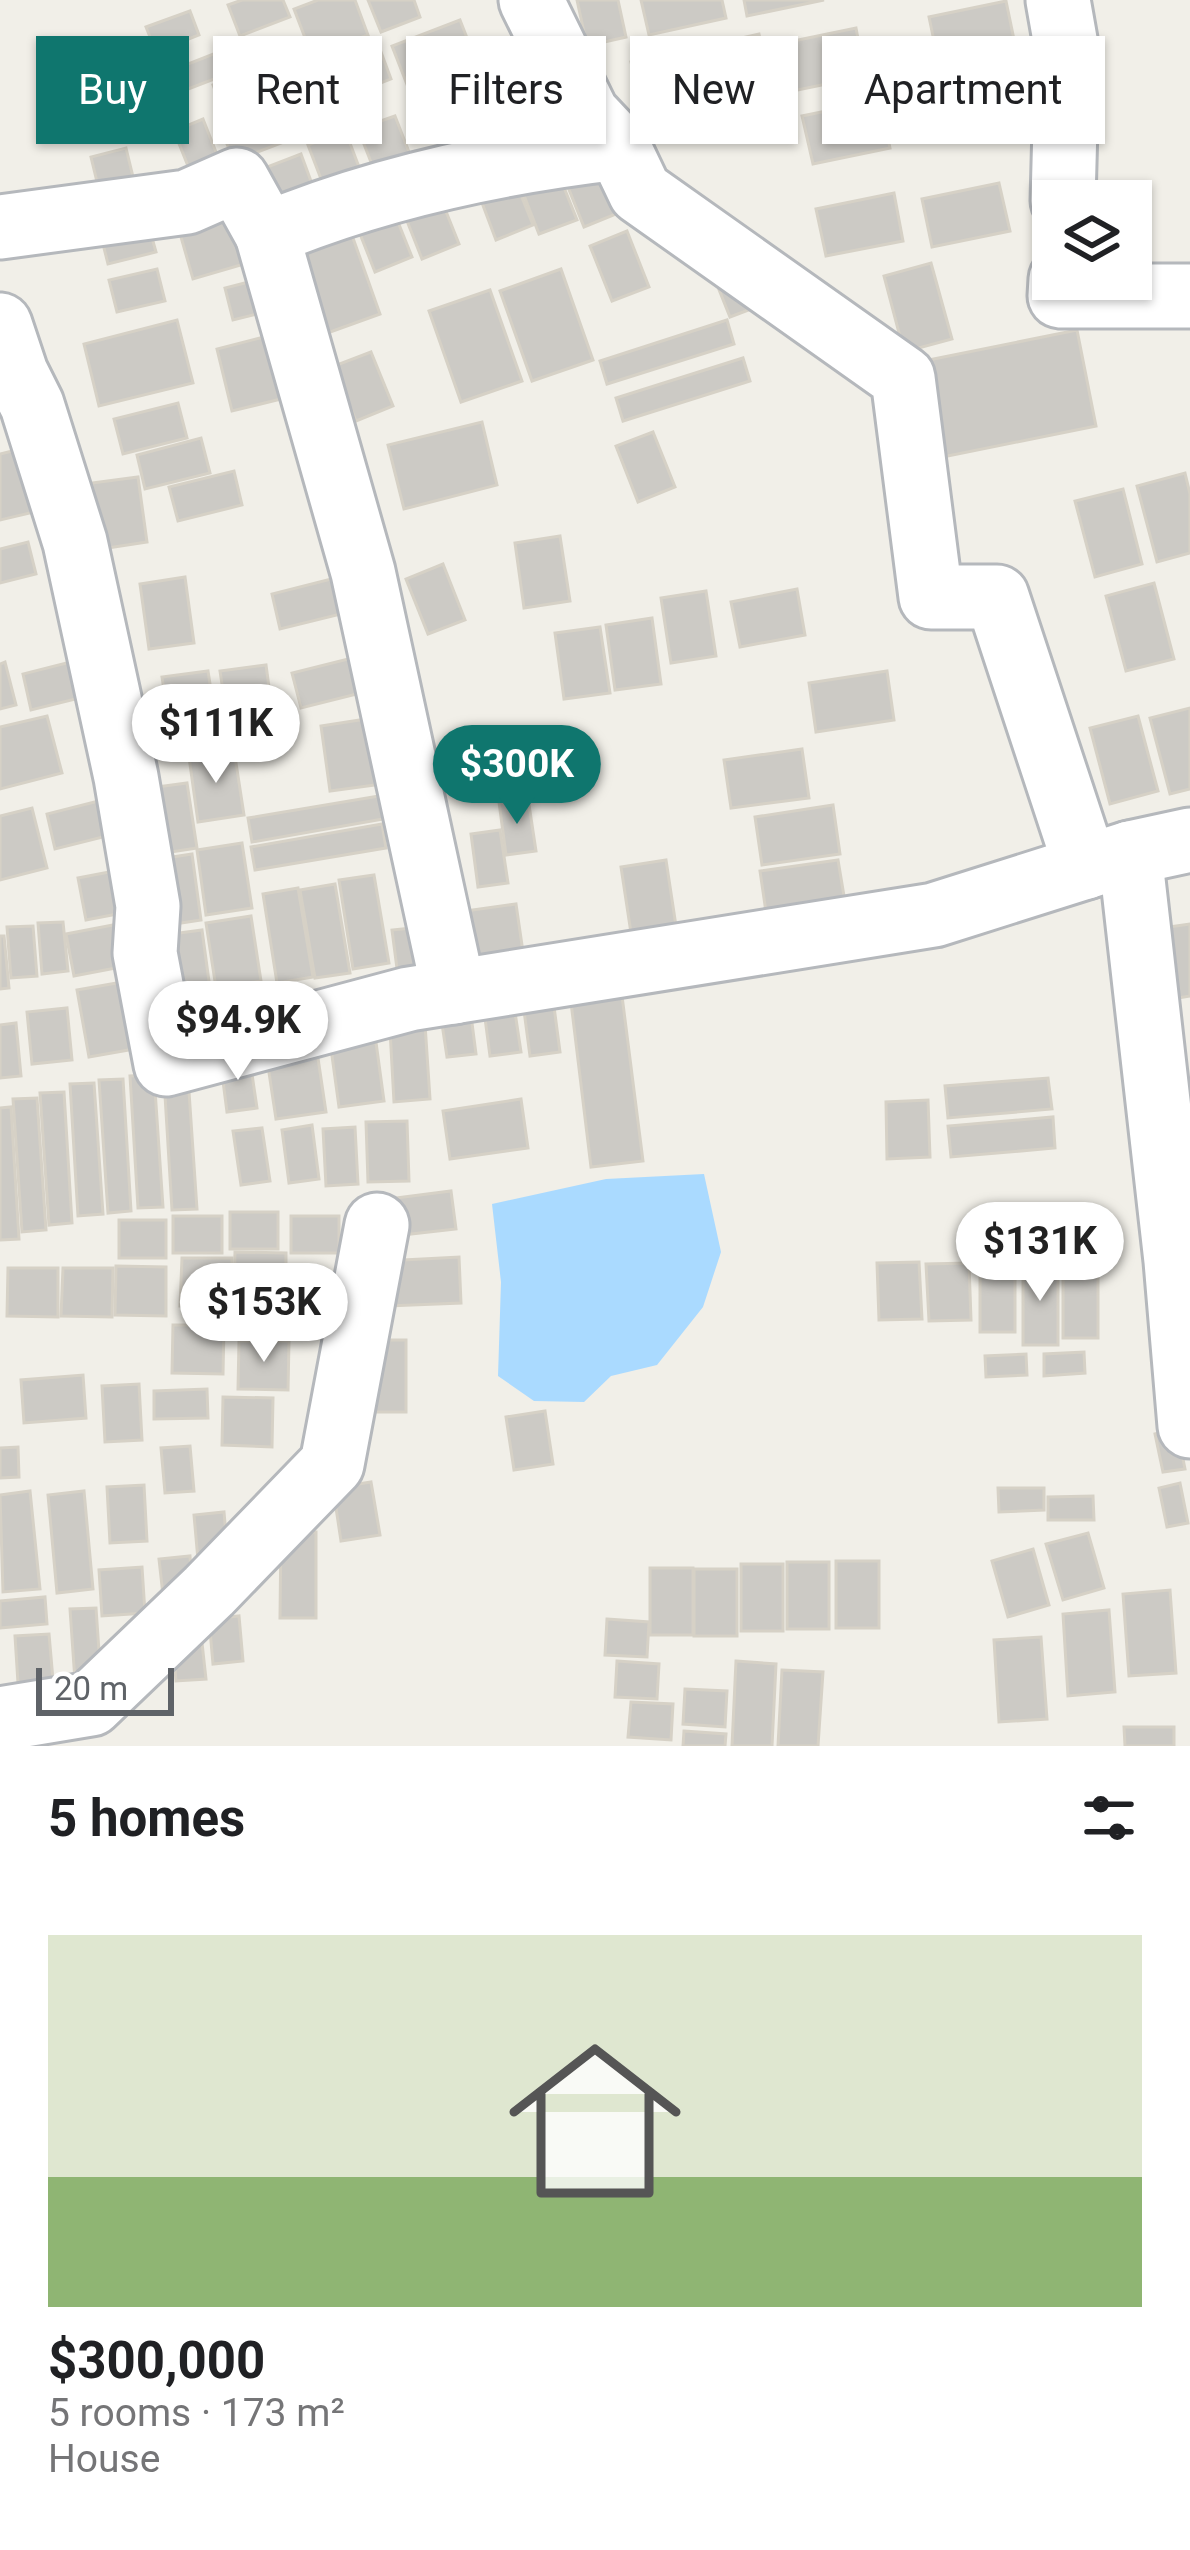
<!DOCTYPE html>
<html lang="en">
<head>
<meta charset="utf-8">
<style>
  body { margin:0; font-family:Roboto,sans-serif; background:#f2f2f2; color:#202124; height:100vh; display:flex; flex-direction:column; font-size:45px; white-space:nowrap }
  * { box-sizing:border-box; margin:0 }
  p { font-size:39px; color:#757577 }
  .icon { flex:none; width:66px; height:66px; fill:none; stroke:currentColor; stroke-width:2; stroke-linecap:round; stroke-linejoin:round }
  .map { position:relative; height:1746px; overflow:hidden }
  .side { display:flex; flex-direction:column; background:#fff; flex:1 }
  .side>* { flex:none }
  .hud { position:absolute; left:36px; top:36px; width:1119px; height:108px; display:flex; gap:24px }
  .fabs { position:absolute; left:1032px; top:180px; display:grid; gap:24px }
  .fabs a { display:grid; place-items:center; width:120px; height:120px; border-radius:0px; background:#fff; box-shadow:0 3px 9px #0004; font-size:60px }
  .scale { position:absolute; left:36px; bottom:30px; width:138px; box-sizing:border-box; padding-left:12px; border:6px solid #5f6368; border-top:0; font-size:33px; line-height:42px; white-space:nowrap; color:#5f6368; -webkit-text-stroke:9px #fff; paint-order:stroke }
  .price { position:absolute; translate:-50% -102px; padding:0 27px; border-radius:42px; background:#fff; color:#222; font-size:39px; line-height:78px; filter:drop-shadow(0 3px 6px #0008) }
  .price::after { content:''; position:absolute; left:50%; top:72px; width:36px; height:27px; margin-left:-18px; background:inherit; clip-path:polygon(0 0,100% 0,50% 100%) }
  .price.on { background:#0f766e; color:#fff }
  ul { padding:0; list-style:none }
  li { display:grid; align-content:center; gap:24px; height:636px; padding:0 48px }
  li+li { border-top:3px solid #e0e0e0 }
  li span { display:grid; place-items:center; height:372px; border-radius:0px; color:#555 }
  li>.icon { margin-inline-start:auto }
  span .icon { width:216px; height:216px; fill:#fffc; stroke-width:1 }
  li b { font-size:51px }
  h2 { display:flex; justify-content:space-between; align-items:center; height:144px; padding:0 48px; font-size:51px }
  .tag { padding:0 42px; border-radius:0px; background:#fff; box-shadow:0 3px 9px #0004; font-size:42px; line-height:108px }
  .tag.on { background:#0f766e; color:#fff }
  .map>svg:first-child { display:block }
  .water { fill:#aadaff }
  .building { fill:#cccac5; stroke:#d6d1c6; stroke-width:3 }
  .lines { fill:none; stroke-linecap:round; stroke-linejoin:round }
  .minor-casing { stroke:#b5b8bc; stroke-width:69 }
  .minor { stroke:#fff; stroke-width:63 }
</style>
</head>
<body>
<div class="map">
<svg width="1190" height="1746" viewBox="0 0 1190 1746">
  <rect width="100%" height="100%" fill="#f1efe8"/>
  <path class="water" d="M704 1174 721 1252 703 1307 657 1365 611 1376 584 1402 534 1401 498 1376 501 1282 492 1204 606 1179Z"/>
  <g class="building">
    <path d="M242 0H283L290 17 240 36 228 5Z"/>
    <path d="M318 0H355L368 35 312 56 294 9Z"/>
    <path d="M368 0H414L420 17 381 32Z"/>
    <path d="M577 0H618L626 37 587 46Z"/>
    <path d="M641 0H722L726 18 649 35Z"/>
    <path d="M744 0H824L747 16Z"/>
    <path d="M1006 1 1016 49 939 65 929 17Z"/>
    <path d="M190 11 199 35 156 52 146 27Z"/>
    <path d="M460 20 485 84 417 110 392 46Z"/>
    <path d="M856 28 865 76 788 92 779 44Z"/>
    <path d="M759 34 772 92 733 100 720 43Z"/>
    <path d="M714 43 727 100 688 110 675 52Z"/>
    <path d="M234 46 243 68 183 91 175 69Z"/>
    <path d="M381 52 391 79 342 98 332 71Z"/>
    <path d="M670 53 683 111 644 119 631 62Z"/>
    <path d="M275 62 282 79 220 103 213 85Z"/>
    <path d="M323 75 338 110 298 126 284 91Z"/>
    <path d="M281 97 297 137 234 161 218 122Z"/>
    <path d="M880 100 890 148 813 164 802 116Z"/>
    <path d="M395 116 416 170 380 185 358 129Z"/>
    <path d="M203 119 223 170 194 181 174 131Z"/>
    <path d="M345 130 365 183 328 197 308 145Z"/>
    <path d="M126 148 133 177 98 186 91 157Z"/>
    <path d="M301 154 312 184 255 206 244 176Z"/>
    <path d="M599 158 621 212 584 227 562 172Z"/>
    <path d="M555 165 577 220 539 234 518 180Z"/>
    <path d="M511 170 533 225 496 240 475 184Z"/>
    <path d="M999 183 1010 231 932 247 922 199Z"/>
    <path d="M437 189 459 244 422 259 400 203Z"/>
    <path d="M894 193 903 241 826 256 816 209Z"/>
    <path d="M390 202 412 257 375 272 353 216Z"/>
    <path d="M237 213 251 262 193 279 179 230Z"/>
    <path d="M147 220 156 252 108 264 100 232Z"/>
    <path d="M348 224 380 314 319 336 287 245Z"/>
    <path d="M627 231 649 287 612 301 590 246Z"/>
    <path d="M708 262 767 303 730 317Z"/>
    <path d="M931 263 952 339 904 352 884 276Z"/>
    <path d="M157 269 165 301 117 312 109 280Z"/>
    <path d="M561 269 593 360 532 381 500 291Z"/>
    <path d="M272 276 281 308 233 320 225 288Z"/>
    <path d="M490 290 522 381 461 402 429 311Z"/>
    <path d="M177 320 193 383 99 406 84 344Z"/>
    <path d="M727 320 734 344 607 384 600 361Z"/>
    <path d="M310 325 326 388 232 411 217 349Z"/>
    <path d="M1077 330 1096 426 933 459 914 363Z"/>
    <path d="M371 352 393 406 356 421 334 366Z"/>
    <path d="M743 358 750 381 623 421 616 398Z"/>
    <path d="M178 403 187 438 123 454 114 419Z"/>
    <path d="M482 422 497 485 404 509 388 445Z"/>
    <path d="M653 432 675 487 638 502 616 446Z"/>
    <path d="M201 438 210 473 145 489 137 455Z"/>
    <path d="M32 446 47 509 0 520V454Z"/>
    <path d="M234 471 242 505 178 521 169 487Z"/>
    <path d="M1185 473 1190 494V553L1157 562 1137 486Z"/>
    <path d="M138 477 147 542 101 549 92 483Z"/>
    <path d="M1123 489 1142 564 1095 577 1075 501Z"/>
    <path d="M560 536 570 601 524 608 515 543Z"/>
    <path d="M28 542 36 574 0 583V549Z"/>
    <path d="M443 564 465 620 428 634 406 579Z"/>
    <path d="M185 577 194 643 149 649 140 584Z"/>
    <path d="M335 578 345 613 280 629 272 594Z"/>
    <path d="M1154 583 1174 659 1126 671 1106 596Z"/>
    <path d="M797 589 805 635 740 647 731 602Z"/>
    <path d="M706 591 716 656 671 663 661 598Z"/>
    <path d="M652 618 661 684 615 690 606 625Z"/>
    <path d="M600 627 610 693 564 699 555 633Z"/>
    <path d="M356 657 365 692 301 708 292 673Z"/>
    <path d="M86 658 96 694 31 710 23 674Z"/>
    <path d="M5 662 16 705 0 709V664Z"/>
    <path d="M266 665 275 731 230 737 220 671Z"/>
    <path d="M208 671 218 736 172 742 162 677Z"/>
    <path d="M887 671 894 720 816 732 809 683Z"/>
    <path d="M1190 708V789L1170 794 1150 718Z"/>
    <path d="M47 716 62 773 0 789V727Z"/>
    <path d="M1138 716 1158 791 1110 804 1090 728Z"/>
    <path d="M366 719 375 785 330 791 321 726Z"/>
    <path d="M802 749 809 798 731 808 724 760Z"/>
    <path d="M234 750 244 815 198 822 189 757Z"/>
    <path d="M187 783 197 848 151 855 142 789Z"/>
    <path d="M379 796 383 819 252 842 248 818Z"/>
    <path d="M110 798 119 833 55 849 47 814Z"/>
    <path d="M528 798 536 851 506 855 499 802Z"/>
    <path d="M833 805 840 854 762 865 755 817Z"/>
    <path d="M32 808 47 868 0 880V816Z"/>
    <path d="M382 824 386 848 255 870 251 847Z"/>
    <path d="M500 830 508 883 478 887 471 834Z"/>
    <path d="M242 843 252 908 206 915 197 850Z"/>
    <path d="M192 854 201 920 155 927 146 861Z"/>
    <path d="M666 860 676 926 631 933 621 867Z"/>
    <path d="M838 860 846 908 767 919 760 871Z"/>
    <path d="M130 868 138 910 86 920 78 878Z"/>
    <path d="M374 875 389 963 353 969 339 880Z"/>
    <path d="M335 884 350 973 315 978 300 890Z"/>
    <path d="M298 888 313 977 277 983 263 894Z"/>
    <path d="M516 904 523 952 445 964 437 915Z"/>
    <path d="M251 916 261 981 216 988 206 923Z"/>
    <path d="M63 922 68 971 42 974 38 923Z"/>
    <path d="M118 924 126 966 74 976 66 934Z"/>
    <path d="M1190 924V996L1166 1000 1155 929Z"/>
    <path d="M33 926 37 976 11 978 7 927Z"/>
    <path d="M422 927 429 980 399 984 392 930Z"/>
    <path d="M202 930 211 996 166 1002 157 936Z"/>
    <path d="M0 936H4L9 988 0 989Z"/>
    <path d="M128 981 140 1048 89 1057 77 990Z"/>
    <path d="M252 985 259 1003 230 1015 223 997Z"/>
    <path d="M621 988 643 1161 591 1167 570 994Z"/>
    <path d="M513 999 521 1052 490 1056 483 1003Z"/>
    <path d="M553 999 560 1052 530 1056 523 1003Z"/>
    <path d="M469 1000 476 1054 447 1057 439 1004Z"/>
    <path d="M67 1008 72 1060 32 1064 27 1012Z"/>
    <path d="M424 1009 430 1099 394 1102 389 1012Z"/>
    <path d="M16 1023 21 1076 0 1078V1025Z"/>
    <path d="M375 1035 384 1101 339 1107 330 1041Z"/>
    <path d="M315 1038 326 1112 276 1119 265 1046Z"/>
    <path d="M249 1054 257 1108 227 1112 220 1058Z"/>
    <path d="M154 1075 163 1207 138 1208 130 1076Z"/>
    <path d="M188 1077 197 1209 172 1210 164 1079Z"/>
    <path d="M1048 1078 1052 1109 948 1118 945 1086Z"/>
    <path d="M123 1079 131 1211 108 1213 99 1080Z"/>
    <path d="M94 1083 103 1214 78 1216 70 1084Z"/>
    <path d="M64 1092 72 1223 49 1225 40 1093Z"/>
    <path d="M37 1098 46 1230 22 1232 13 1099Z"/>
    <path d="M521 1099 528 1148 450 1159 443 1111Z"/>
    <path d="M928 1100 930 1157 887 1159 886 1102Z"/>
    <path d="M11 1107 19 1239 0 1240V1108Z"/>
    <path d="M1053 1117 1055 1148 951 1157 948 1126Z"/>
    <path d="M407 1121 409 1181 368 1182 366 1122Z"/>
    <path d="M312 1125 319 1179 289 1183 282 1130Z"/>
    <path d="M355 1127 358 1184 326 1186 323 1129Z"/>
    <path d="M262 1128 270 1181 241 1185 233 1131Z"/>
    <path d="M451 1191 456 1229 393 1236 388 1199Z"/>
    <rect x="230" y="1212" width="48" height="37"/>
    <rect x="173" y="1216" width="49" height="37"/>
    <rect x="291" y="1216" width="48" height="37"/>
    <rect x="119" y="1220" width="47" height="38"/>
    <rect x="980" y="1250" width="35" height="82"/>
    <path d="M235 1252 286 1253V1302L234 1301Z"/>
    <rect x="1063" y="1255" width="35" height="83"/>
    <path d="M459 1257 461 1303 388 1306 385 1261Z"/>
    <path d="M182 1258H232V1307L180 1306Z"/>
    <path d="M919 1262 922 1319 879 1320 877 1263Z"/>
    <rect x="1023" y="1262" width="35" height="83"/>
    <path d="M969 1263 971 1320 929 1321 926 1264Z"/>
    <path d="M116 1266 166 1267V1316L115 1315Z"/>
    <path d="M8 1268H58V1317L7 1316Z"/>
    <path d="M63 1268H113L112 1317 61 1316Z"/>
    <path d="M173 1325H224L223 1374 172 1373Z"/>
    <rect x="370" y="1340" width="36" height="72"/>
    <path d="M239 1341H289L288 1390 238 1389Z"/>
    <path d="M1084 1352 1085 1373 1044 1376V1354Z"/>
    <path d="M1026 1354 1027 1375 986 1377 985 1356Z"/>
    <path d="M83 1375 86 1418 24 1423 21 1380Z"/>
    <path d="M139 1384 142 1440 105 1442 102 1386Z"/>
    <path d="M207 1389 208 1418 154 1419V1391Z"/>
    <path d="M223 1397 273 1398 272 1447 222 1445Z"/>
    <path d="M545 1411 553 1464 514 1470 506 1417Z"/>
    <path d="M1177 1429 1185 1469 1163 1472 1155 1434Z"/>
    <path d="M190 1446 194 1491 165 1493 161 1448Z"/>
    <path d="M18 1447 19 1477 0 1478V1448Z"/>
    <path d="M371 1482 380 1535 341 1541 333 1488Z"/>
    <path d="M1180 1483 1188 1523 1167 1527 1159 1488Z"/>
    <path d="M144 1485 147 1541 110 1543 107 1487Z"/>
    <path d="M998 1488H1044V1510L999 1512Z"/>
    <path d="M30 1491 40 1589 3 1592 0 1495Z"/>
    <path d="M84 1491 93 1589 57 1593 48 1495Z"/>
    <path d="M1093 1496 1094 1520H1048V1497Z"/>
    <path d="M224 1512 228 1558 198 1560 194 1515Z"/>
    <path d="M281 1532H316V1618H280Z"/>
    <path d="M1088 1533 1104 1588 1063 1600 1046 1544Z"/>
    <path d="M1033 1549 1049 1605 1008 1617 992 1561Z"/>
    <path d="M190 1556 193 1602 164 1604 159 1559Z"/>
    <rect x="836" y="1561" width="43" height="67"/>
    <rect x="787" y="1562" width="42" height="67"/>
    <rect x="741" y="1564" width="42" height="67"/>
    <path d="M142 1567 145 1613 102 1616 99 1570Z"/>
    <rect x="650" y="1568" width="43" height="67"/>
    <rect x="694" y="1569" width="43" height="67"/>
    <path d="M1170 1590 1176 1673 1129 1676 1123 1594Z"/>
    <path d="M45 1597 47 1624 0 1628V1601Z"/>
    <path d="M96 1608 101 1680 75 1681 70 1609Z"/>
    <path d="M1109 1610 1115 1692 1068 1696 1063 1614Z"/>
    <path d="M239 1616 243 1661 213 1664 209 1619Z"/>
    <path d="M607 1619 649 1622 647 1657 605 1655Z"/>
    <path d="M49 1634 53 1680 18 1683 15 1636Z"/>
    <path d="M201 1634 206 1679 176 1681 172 1636Z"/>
    <path d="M1041 1637 1047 1719 999 1722 994 1640Z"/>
    <path d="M617 1661 659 1664 657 1699 615 1697Z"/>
    <path d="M736 1661 776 1664 772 1746H732Z"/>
    <path d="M782 1670 823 1672 818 1746H778Z"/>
    <path d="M685 1689 727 1691 725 1727 683 1724Z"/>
    <path d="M631 1702 673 1704 671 1740 628 1737Z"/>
    <path d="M1124 1727H1174V1746H1125Z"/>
    <path d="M684 1731 726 1734 725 1746H683Z"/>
  </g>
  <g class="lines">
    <g class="minor-casing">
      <g id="minor">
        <path d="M1058 0 1067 51 1063 201"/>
        <path d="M619 148 640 192 903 378 931 597H997L1086 867"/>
        <path d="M0 227 187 202 237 180 267 234C380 187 498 162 619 148L587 114 531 0"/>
        <path d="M267 234 363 572 454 992"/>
        <path d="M1061 279 1060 296H1190"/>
        <path d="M0 325 16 373 32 405 75 542 126 777 148 906 145 953 166 1064 409 999 934 915 1130 853 1190 840"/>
        <path d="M1130 853 1176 1261 1190 1426"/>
        <path d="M0 1719 91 1704 209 1591 332 1464 377 1225"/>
      </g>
    </g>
    <use href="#minor" class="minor"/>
  </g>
</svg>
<div class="fabs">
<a><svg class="icon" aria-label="layers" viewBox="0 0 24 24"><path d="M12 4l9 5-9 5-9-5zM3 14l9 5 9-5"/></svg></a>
</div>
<div class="scale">20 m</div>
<b class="price" style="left:216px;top:786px">$111K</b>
<b class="price on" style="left:517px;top:827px">$300K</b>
<b class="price" style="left:238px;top:1083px">$94.9K</b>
<b class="price" style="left:1040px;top:1304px">$131K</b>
<b class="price" style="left:264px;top:1365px">$153K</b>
<div class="hud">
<a class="tag on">Buy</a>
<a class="tag">Rent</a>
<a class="tag">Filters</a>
<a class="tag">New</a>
<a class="tag">Apartment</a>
</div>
</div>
<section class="side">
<h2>5 homes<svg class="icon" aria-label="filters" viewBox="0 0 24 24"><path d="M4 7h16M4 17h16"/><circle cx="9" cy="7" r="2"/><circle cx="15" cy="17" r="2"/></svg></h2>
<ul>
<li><span style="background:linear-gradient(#dfe7d0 65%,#8fb573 0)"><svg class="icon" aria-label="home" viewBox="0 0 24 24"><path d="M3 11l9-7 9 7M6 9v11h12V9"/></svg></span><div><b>$300,000</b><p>5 rooms · 173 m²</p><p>House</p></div></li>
</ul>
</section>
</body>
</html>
